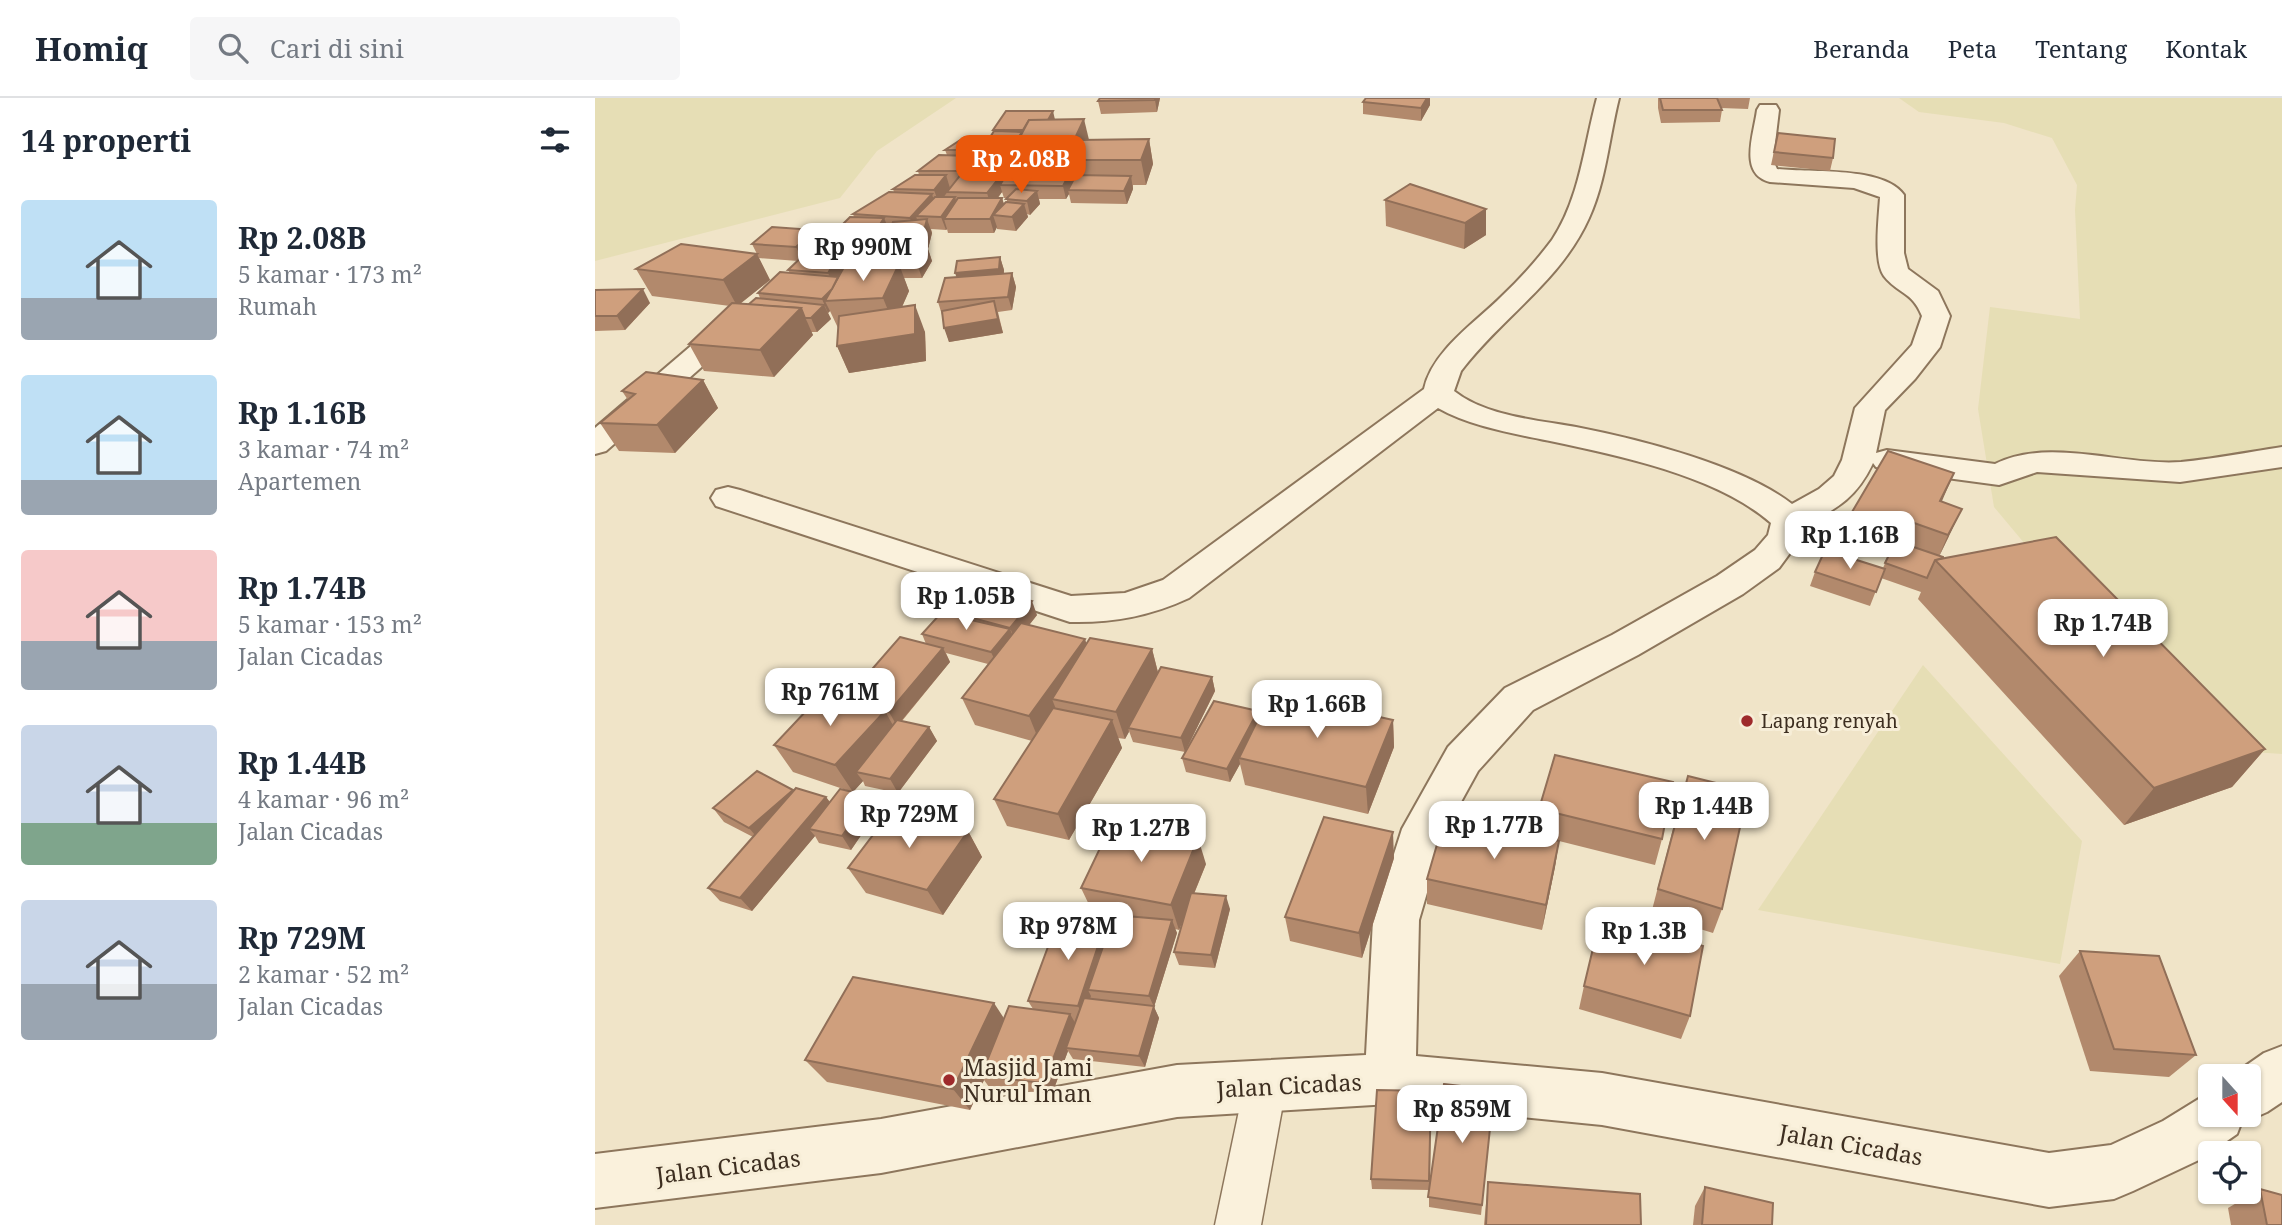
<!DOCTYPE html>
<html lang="id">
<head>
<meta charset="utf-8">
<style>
  body { margin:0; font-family:"Noto Serif",serif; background:#f6f6f7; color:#1f2937; height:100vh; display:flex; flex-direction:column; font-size:26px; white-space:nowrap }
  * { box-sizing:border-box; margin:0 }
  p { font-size:23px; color:#747a83 }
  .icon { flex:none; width:38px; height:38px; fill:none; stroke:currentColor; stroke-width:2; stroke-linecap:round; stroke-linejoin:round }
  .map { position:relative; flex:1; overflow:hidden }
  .side { display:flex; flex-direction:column; background:#fff; width:595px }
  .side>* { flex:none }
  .needle { width:46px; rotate:159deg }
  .controls { position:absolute; left:1603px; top:966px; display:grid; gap:14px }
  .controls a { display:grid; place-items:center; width:63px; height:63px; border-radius:7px; background:#fff; box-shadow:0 2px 5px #0004; font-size:35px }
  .price { position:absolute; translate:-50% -60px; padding:0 16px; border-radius:14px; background:#fff; color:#222; font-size:23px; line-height:46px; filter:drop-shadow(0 2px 4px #0008) }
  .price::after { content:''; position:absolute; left:50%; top:42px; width:21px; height:16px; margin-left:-10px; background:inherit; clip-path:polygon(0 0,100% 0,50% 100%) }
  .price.on { background:#ea580c; color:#fff }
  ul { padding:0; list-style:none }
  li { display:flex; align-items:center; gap:21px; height:175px; padding:0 21px }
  li span { display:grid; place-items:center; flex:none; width:196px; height:140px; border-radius:7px; color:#555 }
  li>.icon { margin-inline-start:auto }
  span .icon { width:84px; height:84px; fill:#fffc; stroke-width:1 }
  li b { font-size:30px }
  h2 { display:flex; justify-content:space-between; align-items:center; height:84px; padding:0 21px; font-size:30px }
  header { display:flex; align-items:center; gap:42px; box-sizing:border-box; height:98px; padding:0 35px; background:#fff; border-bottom:2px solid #e0e1e3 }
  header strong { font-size:33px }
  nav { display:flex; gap:38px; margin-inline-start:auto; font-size:24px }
  .search { width:490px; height:63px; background:#f6f6f7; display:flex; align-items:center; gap:18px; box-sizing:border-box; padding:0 24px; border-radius:7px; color:#747a83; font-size:26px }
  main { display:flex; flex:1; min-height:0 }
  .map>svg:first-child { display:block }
  .farmland { fill:#e6deb5 }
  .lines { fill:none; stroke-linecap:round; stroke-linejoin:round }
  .lane-casing { stroke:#8d765c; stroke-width:3 }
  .street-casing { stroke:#8d765c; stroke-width:4 }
  .lane { fill:#faf1dc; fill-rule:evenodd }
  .street { fill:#faf1dc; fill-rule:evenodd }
  .wall { fill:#b2896c; fill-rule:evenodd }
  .shaded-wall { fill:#916f58 }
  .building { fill:#cf9f7d; stroke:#916f58; stroke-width:2 }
  .poi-dot { fill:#9e2a2b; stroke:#f7eed8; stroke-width:2.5 }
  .labels { text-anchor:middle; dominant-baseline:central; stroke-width:6; stroke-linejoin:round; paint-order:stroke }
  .poi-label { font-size:19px; fill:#3d2e20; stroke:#f7eed8; text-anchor:start }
  .near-poi-label { font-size:23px; fill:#3d2e20; stroke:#f7eed8; text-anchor:start }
  .near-street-label { font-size:23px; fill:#3d2e20; stroke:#f7eed8 }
</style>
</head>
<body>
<header>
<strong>Homiq</strong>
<div class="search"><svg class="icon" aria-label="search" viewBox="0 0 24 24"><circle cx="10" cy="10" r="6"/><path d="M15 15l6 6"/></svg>Cari di sini</div>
<nav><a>Beranda</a><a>Peta</a><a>Tentang</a><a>Kontak</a></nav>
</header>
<main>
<section class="side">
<h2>14 properti<svg class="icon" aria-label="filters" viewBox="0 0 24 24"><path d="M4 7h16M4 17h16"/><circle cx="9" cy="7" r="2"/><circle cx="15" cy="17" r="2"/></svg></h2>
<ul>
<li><span style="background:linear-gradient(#bfe0f5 70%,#9aa5b1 0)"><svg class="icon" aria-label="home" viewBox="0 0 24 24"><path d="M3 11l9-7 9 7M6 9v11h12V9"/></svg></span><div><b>Rp 2.08B</b><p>5 kamar · 173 m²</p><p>Rumah</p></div></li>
<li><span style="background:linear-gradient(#bfe0f5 75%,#9aa5b1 0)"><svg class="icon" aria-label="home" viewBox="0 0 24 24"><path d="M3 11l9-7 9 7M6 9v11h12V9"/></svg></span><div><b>Rp 1.16B</b><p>3 kamar · 74 m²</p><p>Apartemen</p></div></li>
<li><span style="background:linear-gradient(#f6c9c9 65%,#9aa5b1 0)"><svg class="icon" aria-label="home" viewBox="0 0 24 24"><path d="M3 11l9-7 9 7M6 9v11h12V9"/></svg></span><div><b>Rp 1.74B</b><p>5 kamar · 153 m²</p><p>Jalan Cicadas</p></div></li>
<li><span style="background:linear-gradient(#c9d6e8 70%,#7fa58c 0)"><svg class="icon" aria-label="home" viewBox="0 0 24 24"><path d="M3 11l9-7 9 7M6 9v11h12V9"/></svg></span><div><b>Rp 1.44B</b><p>4 kamar · 96 m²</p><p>Jalan Cicadas</p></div></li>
<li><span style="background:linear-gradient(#c9d6e8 60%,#9aa5b1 0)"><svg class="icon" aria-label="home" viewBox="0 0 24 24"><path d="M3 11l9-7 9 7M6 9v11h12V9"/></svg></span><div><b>Rp 729M</b><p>2 kamar · 52 m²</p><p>Jalan Cicadas</p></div></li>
</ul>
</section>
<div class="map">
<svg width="1687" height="1127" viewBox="0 0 1687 1127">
  <rect width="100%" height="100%" fill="#f0e4c8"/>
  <g class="farmland">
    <path d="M0 0H361L282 53 245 100 0 163Z"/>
    <path d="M1304 0H1687V656L1601 650 1399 409 1383 311 1395 209 1485 221 1480 112 1482 87 1457 40 1409 25 1324 14Z"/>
    <path d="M1328 567 1487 743 1465 866 1163 812Z"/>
  </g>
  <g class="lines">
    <g class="lane-casing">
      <path id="lane" d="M670 968 685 974 691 989 666 1127H620L649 989 655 974Z"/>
    </g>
    <g class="street-casing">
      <g id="street">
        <path d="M1002 0H1024C1014 40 1011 83 994 120 966 183 906 220 866 273L859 293C890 318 942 322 981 329 1043 341 1147 367 1197 406L1224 391 1239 378 1247 362 1260 310 1317 247 1327 218C1317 193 1303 196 1289 178 1278 163 1284 118 1285 99L1259 90 1175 84C1143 76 1159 36 1162 12L1165 7H1181L1184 12 1178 62 1182 71C1215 75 1289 68 1309 97V155L1313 171 1343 193 1355 218 1345 249 1320 281 1290 312 1281 355 1292 352 1400 366C1454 339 1526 368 1586 364 1619 361 1654 354 1687 349V369L1585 384 1442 374 1404 387 1292 372 1281 369 1278 365C1261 401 1242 410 1209 428L1206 440 1184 470 1148 496 1043 557 938 612 883 673 850 733 824 822 821 958 1007 975 1454 1055 1516 1047 1568 1023 1615 994V1017H1654V978H1636L1669 955 1687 948V1004L1672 1014 1654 1022 1648 1020 1642 1036 1606 1061 1538 1093 1519 1101 1454 1109 1007 1027 795 1006 582 1019 286 1075 0 1110V1056L286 1021 582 967 771 957 778 822 807 731 853 649 910 590 1017 537 1122 478 1160 452 1173 437 1176 425C1120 376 1017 356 945 341 911 334 873 327 843 310L594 500C555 518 518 525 475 524L121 408 116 400 121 392 133 389 145 392 476 498 530 495 568 482 829 291C837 253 881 224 907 198 925 181 942 162 957 142 985 100 989 48 1002 0Z"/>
        <path d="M141 216 151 218 155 224 151 230 11 353 0 356V330L131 218Z"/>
      </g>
    </g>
    <use href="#lane" class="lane"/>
    <use href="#street" class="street"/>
  </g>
  <g class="wall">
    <path d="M505 0H565L562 14 506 16 503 3Z"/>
    <path d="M771 0H835V7L826 23 768 16V4Z"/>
    <path d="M1063 0H1155L1153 11 1126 10 1127 12 1125 24 1066 25 1063 10Z"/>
    <path d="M460 22 494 42 554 41 558 66 551 87H538V91L532 106 476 105 474 96 471 101H444L445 106 435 117 432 116 433 119 421 133 402 131V129L399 135H353L352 131 351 132 336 131 337 135 333 151 337 163 327 180H309L314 193 307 209 330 234 331 263 254 275 242 248 243 230 235 213 233 215 236 221 222 234H216L218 237 179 279 109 273 94 246 135 208 57 198 41 171 162 156 157 146 224 142 240 138 239 135 259 119 258 116 299 94 298 91 324 77 323 73 352 57 350 52 390 39 391 46 399 34 398 32ZM420 64 421 69H417L416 65ZM378 65H382L383 70H380ZM407 94 409 100H412V104L409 106 407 100H403ZM294 132H296L293 144 295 149H285L284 146H286L295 134ZM164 160 203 163 193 172 195 175 163 195 165 200 153 207 145 206 175 182Z"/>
    <path d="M1183 35 1238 60 1235 73 1176 67Z"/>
    <path d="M815 86 891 137 869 151 791 128 790 102Z"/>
    <path d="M405 159 409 172V176L417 175 421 189 417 212 403 214 408 235 354 244 347 217 343 204 362 179Z"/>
    <path d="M0 192 55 205 30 232 0 233Z"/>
    <path d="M108 282 123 310 80 355 24 353 5 325 33 302 27 293Z"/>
    <path d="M1347 404 1354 438 1344 458 1348 460 1670 651 1637 689 1529 727 1323 501 1326 494 1286 480 1275 508 1215 488 1220 474 1288 470 1297 449 1293 448 1289 457 1247 442 1257 414Z"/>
    <path d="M351 513 442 517 434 527 491 546 557 551 563 574 617 579 620 593 592 650 664 620 798 622 799 649 773 716 650 687 645 666 635 684 591 674 587 660 590 654 538 644 534 633 530 641 523 640 527 650 474 742 412 728 399 701 437 643 380 627 367 600 393 566 351 555 355 564 307 623 334 629 342 643 303 695 270 688 268 683 258 694 284 711 256 752 224 745 220 738 157 813 125 803 113 790 158 739 129 724 118 710 198 693 231 699 235 704 254 693 198 674 179 647 251 601 331 546 327 536 352 516Z"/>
    <path d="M1085 704 1127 811 1118 835 1056 816Z"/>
    <path d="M944 711 1067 741 1060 767 964 743 960 769 947 832 832 806V781L941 738Z"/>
    <path d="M373 733 387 759 348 817 271 795 253 770Z"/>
    <path d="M799 760 767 860 695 843 690 819Z"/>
    <path d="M611 766 599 796 635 811 620 870 584 867 579 854 588 823 584 832 580 831 582 835 559 909 564 920 550 969 478 961 473 953 457 996 394 989 389 982 375 1012 232 984 210 962 409 920 438 911 433 903 511 824 515 831 519 819 498 815 486 790Z"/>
    <path d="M1485 853 1601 957 1574 979 1495 973 1464 878Z"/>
    <path d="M989 888 1095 918 1086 941 984 911Z"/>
    <path d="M899 992 886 1117 834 1109V1092L777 1091 776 1081 836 993 835 1090Z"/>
    <path d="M893 1084 1046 1127H889Z"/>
    <path d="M1110 1089 1177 1127H1098L1100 1108Z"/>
    <path d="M1665 1091 1687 1127H1636L1633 1110Z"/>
  </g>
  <g class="shaded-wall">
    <path d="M560 0H565L562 14 560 2Z"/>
    <path d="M832 0H835V7L826 23V10Z"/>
    <path d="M458 13 461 26 447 32Z"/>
    <path d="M489 21 495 46 476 62 474 53Z"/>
    <path d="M390 39 393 52H387L389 59 385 63 382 52Z"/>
    <path d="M554 41 558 66 551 87 546 62Z"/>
    <path d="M413 57 417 69 405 87 407 94 396 108 392 95 411 71 409 64Z"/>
    <path d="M376 58 380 71 370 85 366 73Z"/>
    <path d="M477 71 480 84 473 92 474 96 471 101 468 88Z"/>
    <path d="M351 77 355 90 344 106 339 92Z"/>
    <path d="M536 78 538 91 532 106 529 93Z"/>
    <path d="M442 93 445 106 435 117 432 103Z"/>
    <path d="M337 96 341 110 321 118 324 128 319 134 315 120Z"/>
    <path d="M360 99 364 113 349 121 352 131 351 132 346 119Z"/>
    <path d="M407 100 411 113 398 117 402 129 399 135 395 121Z"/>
    <path d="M429 106 433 119 421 133 417 119Z"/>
    <path d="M891 111V137L869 151 870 125Z"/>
    <path d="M289 120 295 134 286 146 281 133Z"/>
    <path d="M332 121 337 135 333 151 337 163 327 180 322 166 331 151 327 141Z"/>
    <path d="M220 132 226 145 214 149 216 154 208 163 201 149Z"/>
    <path d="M280 136 286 150 280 161 275 147Z"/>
    <path d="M249 150 255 164 249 167 250 171 239 188 233 175Z"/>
    <path d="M162 156 175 182 142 208 128 182Z"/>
    <path d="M405 159 409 172 408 184 365 189 360 175Z"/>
    <path d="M304 166 314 193 299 227 288 200Z"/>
    <path d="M417 175 421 189 417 212 413 199Z"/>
    <path d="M248 180 230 203 235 213 233 215 227 201Z"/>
    <path d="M48 191 55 205 30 232 22 218Z"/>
    <path d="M399 203 408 235 354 244 349 230Z"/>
    <path d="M229 207 236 221 222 234 216 220Z"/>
    <path d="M320 207 330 234 331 263 254 275 242 248Z"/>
    <path d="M206 210 218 237 179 279 165 252Z"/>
    <path d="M108 282 123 310 80 355 62 327Z"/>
    <path d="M1359 375 1347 403 1333 431 1345 403Z"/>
    <path d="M1367 411 1341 465 1353 437Z"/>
    <path d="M437 503 442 517 421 544 415 530Z"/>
    <path d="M415 531 421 546 403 569 396 554Z"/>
    <path d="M490 541 499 568 457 601 464 619 445 645 434 618Z"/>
    <path d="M348 550 355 564 302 628 294 614Z"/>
    <path d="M557 551 564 579 533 630 534 634 530 641 521 614Z"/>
    <path d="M617 579 620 593 590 654 586 640Z"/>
    <path d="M290 613 305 640 261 674 268 683 258 694 240 667Z"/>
    <path d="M663 613 665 627 644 660 645 666 635 684 632 671Z"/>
    <path d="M517 622 527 650 474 742 463 716Z"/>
    <path d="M798 622 799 649 773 716 771 689Z"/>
    <path d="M334 629 342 643 303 695 295 681Z"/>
    <path d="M1670 651 1637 689 1529 727 1559 690Z"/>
    <path d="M198 692 208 706 165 743 154 730Z"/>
    <path d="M275 698 284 711 256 752 247 738Z"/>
    <path d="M231 699 241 713 214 731 220 738 157 813 145 800Z"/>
    <path d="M373 733 387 759 348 817 332 792Z"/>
    <path d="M798 734 799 760 767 860 764 835Z"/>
    <path d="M603 740 611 766 584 832 576 807Z"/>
    <path d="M964 743 960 769 947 832 951 807Z"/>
    <path d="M631 798 635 811 620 870 616 857Z"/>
    <path d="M577 822 582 835 559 909 564 920 550 969 544 958 559 909 554 898Z"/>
    <path d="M511 824 517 836 493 892 496 898 489 920 483 908Z"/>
    <path d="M399 905 414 928 386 978 389 982 375 1012 358 991Z"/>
    <path d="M475 916 482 928 471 950 473 953 457 996 449 985Z"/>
  </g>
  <g class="building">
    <path d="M505 0H560V2L503 3Z"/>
    <path d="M771 0H832L826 10 768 4Z"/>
    <path d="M1065 0H1122L1127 12H1068Z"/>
    <path d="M411 13H458L453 22H434L428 32H398Z"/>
    <path d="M489 21 474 53 417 54 434 22Z"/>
    <path d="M399 33 427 34 415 52H387Z"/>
    <path d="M1183 35 1240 41 1238 60 1179 54Z"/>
    <path d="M370 39H390L382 52H350Z"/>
    <path d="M554 41 546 62H475L485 42Z"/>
    <path d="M344 57 376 58 366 73H323Z"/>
    <path d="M388 57H413L409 64 381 63Z"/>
    <path d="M416 69 477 70V71L468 88 405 87Z"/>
    <path d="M371 70 411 71 392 95 352 94Z"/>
    <path d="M320 77H351L339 92 298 91Z"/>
    <path d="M481 77 536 78 529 93 473 92Z"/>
    <path d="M815 86 891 111 870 125 790 102Z"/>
    <path d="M421 91 442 93 432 103 411 101Z"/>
    <path d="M294 94 337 96 315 120 258 116Z"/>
    <path d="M340 99H360L346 119 321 118Z"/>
    <path d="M363 100H407L395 121H349Z"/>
    <path d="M411 104 429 106 417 119 398 117Z"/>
    <path d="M255 119 289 120 281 133 239 135Z"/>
    <path d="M332 121 327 141 293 144 298 124Z"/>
    <path d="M177 129 220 132 201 149 157 146Z"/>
    <path d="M280 136 275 147 214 149 230 138Z"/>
    <path d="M86 146 162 156 128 182 41 171Z"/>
    <path d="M261 149H332L322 166 249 167Z"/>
    <path d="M249 150 233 175 193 172 214 152Z"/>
    <path d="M405 159 404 171 360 175 362 163Z"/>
    <path d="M304 166 288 200 230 203 249 169Z"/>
    <path d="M185 174 243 179 237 191 227 201 163 195Z"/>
    <path d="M417 175 413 199 343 204 350 180Z"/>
    <path d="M48 191 22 218H0V192Z"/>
    <path d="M161 200 229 207 216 220H210L206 210 153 207Z"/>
    <path d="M399 203 403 221 349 230 347 213Z"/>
    <path d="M137 205 206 210 165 252 94 246Z"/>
    <path d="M320 207V236L242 248 244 218Z"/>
    <path d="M51 274 108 282 62 327 5 325 40 296 27 293Z"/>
    <path d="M1293 353 1359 375 1345 403 1367 411 1353 437 1305 420 1300 429 1257 414Z"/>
    <path d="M1461 439 1670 651 1559 690 1340 462Z"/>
    <path d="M1301 443 1348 459V460L1340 462 1332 480 1290 465Z"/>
    <path d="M1230 452 1290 471 1281 494 1220 474Z"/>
    <path d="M374 487 437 503 415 530 351 513Z"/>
    <path d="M346 515 415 531 396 554 327 536Z"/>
    <path d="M426 525 490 541 434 618 367 600Z"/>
    <path d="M305 539 348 550 294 614 251 601Z"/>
    <path d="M495 540 557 551 521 614 457 601Z"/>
    <path d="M566 569 617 579 586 640 533 630Z"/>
    <path d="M229 594 290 613 240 667 179 647Z"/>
    <path d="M676 595 798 622 771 689 644 660Z"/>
    <path d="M619 603 663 613 632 671 587 660Z"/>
    <path d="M458 610 517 622 463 716 399 701Z"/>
    <path d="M302 622 334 629 295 681 261 674Z"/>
    <path d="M960 657 1078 684 1067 741 944 711Z"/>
    <path d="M162 673 198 692 154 730 118 710Z"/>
    <path d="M1093 678 1153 693 1127 811 1063 791Z"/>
    <path d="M201 690 231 699 145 800 113 790Z"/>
    <path d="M245 691 275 698 247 738 214 731Z"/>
    <path d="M297 712 373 733 332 792 253 770Z"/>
    <path d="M729 719 798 734 764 835 690 819Z"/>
    <path d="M850 719 964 743 951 807 832 781Z"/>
    <path d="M517 725 603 740 576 807 486 790Z"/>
    <path d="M596 795 631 798 616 857 579 854Z"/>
    <path d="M519 817 577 822 554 898 493 892Z"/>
    <path d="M464 819 511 824 483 908 433 903Z"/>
    <path d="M1005 821 1108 848 1095 918 989 888Z"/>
    <path d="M1485 853 1564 858 1601 957 1519 951Z"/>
    <path d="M258 879 399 905 358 991 210 962Z"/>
    <path d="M489 900 559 908 544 958 471 950Z"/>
    <path d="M414 908 475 916 449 985 386 978Z"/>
    <path d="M849 986 899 992 887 1107 833 1099Z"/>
    <path d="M782 992 836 993 834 1083 776 1081Z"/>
    <path d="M893 1084 1045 1096 1046 1127H891Z"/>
    <path d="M1110 1089 1178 1105 1177 1127H1107Z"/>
    <path d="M1665 1091 1687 1097V1127H1672Z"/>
  </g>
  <g class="poi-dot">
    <circle cx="1152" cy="623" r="7"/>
    <circle cx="354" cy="982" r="7"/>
  </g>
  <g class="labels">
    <g class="poi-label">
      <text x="1166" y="623">Lapang renyah</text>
    </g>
    <g class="near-poi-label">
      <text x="368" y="969">Masjid Jami<tspan x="368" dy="26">Nurul Iman</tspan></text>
    </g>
    <g class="near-street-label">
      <text transform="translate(694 987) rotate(-3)">Jalan Cicadas</text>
      <text transform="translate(1256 1046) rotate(10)">Jalan Cicadas</text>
      <text transform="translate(133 1068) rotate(-7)">Jalan Cicadas</text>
    </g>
  </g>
</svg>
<div class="controls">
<a><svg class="needle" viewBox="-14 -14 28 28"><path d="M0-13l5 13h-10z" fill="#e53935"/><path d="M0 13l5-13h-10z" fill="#747a83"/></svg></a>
<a><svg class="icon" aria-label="locate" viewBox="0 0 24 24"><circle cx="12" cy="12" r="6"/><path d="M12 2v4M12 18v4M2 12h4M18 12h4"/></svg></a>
</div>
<b class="price on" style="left:426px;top:97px">Rp 2.08B</b>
<b class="price" style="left:268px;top:185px">Rp 990M</b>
<b class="price" style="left:1255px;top:473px">Rp 1.16B</b>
<b class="price" style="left:371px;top:534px">Rp 1.05B</b>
<b class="price" style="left:1508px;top:561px">Rp 1.74B</b>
<b class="price" style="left:235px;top:630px">Rp 761M</b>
<b class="price" style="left:722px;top:642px">Rp 1.66B</b>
<b class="price" style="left:1109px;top:744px">Rp 1.44B</b>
<b class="price" style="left:314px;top:752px">Rp 729M</b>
<b class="price" style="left:899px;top:763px">Rp 1.77B</b>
<b class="price" style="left:546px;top:766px">Rp 1.27B</b>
<b class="price" style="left:473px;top:864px">Rp 978M</b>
<b class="price" style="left:1049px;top:869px">Rp 1.3B</b>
<b class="price" style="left:867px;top:1047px">Rp 859M</b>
</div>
</main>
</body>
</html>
